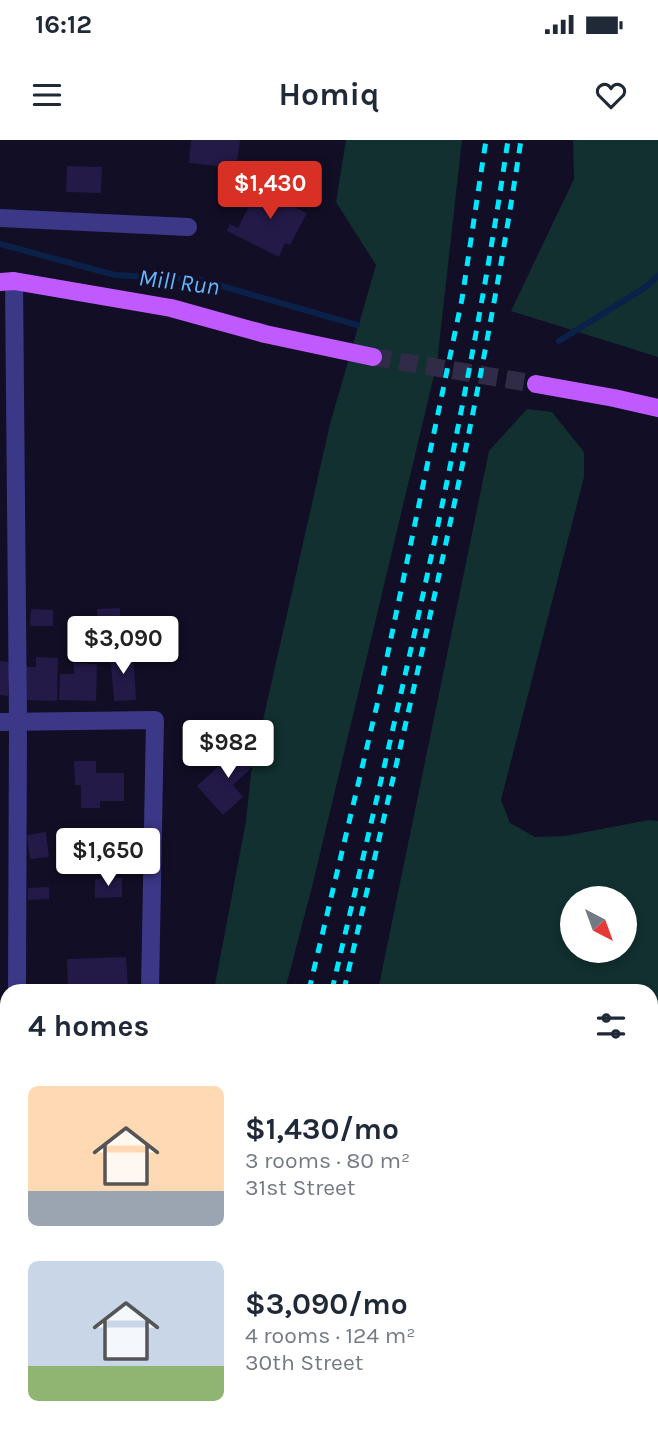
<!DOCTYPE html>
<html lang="en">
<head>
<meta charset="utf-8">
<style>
  body { margin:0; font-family:Karla,sans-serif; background:#f6f6f7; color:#1f2937; height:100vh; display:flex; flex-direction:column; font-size:26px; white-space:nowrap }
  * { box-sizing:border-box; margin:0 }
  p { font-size:23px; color:#747a83 }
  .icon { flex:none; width:38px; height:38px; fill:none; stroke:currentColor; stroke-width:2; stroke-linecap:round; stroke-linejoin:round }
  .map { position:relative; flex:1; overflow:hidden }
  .side { position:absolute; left:0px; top:844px; width:658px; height:450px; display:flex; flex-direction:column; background:#fff; border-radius:21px 21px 0 0; box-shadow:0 4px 10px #0003 }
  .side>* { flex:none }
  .needle { width:46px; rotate:139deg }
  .controls { position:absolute; left:560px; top:746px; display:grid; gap:14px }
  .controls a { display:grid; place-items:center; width:77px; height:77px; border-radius:50%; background:#fff; box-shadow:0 4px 10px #0003; font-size:35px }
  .price { position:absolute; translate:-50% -60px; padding:0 16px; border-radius:7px; background:#fff; color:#222; font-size:23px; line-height:46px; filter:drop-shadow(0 2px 4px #0008) }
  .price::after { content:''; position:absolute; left:50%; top:42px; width:21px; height:16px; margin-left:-10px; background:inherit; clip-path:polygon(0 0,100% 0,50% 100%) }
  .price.current { background:#d93025; color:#fff }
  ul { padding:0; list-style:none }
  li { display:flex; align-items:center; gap:21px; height:175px; padding:0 28px }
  li span { display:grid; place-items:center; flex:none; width:196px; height:140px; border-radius:10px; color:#555 }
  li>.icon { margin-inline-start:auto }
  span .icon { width:84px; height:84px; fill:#fffc; stroke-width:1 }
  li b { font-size:30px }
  h2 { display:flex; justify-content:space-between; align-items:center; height:84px; padding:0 28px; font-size:30px }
  .status { display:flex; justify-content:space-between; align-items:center; height:49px; padding:0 35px; background:#fff; direction:ltr }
  .status svg { height:19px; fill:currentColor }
  header { display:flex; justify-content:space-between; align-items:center; height:91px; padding:0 28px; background:#fff; font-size:32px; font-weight:700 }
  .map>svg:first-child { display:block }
  .green { fill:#11302f; fill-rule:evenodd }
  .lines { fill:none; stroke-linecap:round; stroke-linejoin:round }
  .stream { stroke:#0a2249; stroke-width:6 }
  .building { fill:#231a48 }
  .major-tunnel { stroke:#302c47; stroke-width:18; stroke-dasharray:18 9; stroke-linecap:butt }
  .path { stroke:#2bbbb1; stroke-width:3.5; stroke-dasharray:3.5 5; stroke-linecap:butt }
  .minor { stroke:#3a3887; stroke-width:18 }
  .major { stroke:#c05aff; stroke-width:18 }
  .rail { stroke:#00e7fe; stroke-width:5; stroke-dasharray:10 9; stroke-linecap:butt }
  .labels { text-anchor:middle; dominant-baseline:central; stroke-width:7; stroke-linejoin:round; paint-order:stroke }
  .water-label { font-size:24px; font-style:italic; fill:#61b7ff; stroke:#120e26 }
</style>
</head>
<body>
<div class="status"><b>16:12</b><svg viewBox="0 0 49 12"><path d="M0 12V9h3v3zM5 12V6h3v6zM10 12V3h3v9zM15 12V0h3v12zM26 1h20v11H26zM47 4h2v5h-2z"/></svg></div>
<header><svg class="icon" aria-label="menu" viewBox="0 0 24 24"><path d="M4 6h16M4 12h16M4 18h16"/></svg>Homiq<svg class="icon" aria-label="heart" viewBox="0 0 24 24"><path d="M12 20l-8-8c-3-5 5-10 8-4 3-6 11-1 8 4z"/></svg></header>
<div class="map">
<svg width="658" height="1292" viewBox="0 0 658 1292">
  <rect width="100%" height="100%" fill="#120e26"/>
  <g class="green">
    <path d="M346 0H462L437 223 312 747 285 850H214L246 681 251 633 330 284 376 125 336 62Z"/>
    <path d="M573 0H658V217L511 171 574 39Z"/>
    <path d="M527 269 552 272 584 312V337L501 660 510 683 535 697 565 696 649 680 658 681V1292H529L536 1286H651V850H378L489 311ZM572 758H625V810H572Z"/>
    <path d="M114 1286H173L172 1292H113Z"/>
    <path d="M332 1286H356L370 1292H325Z"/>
  </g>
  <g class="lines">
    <g class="stream">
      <path d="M0 104 115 135 201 140 357 185"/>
      <path d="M559 201 646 147 658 136"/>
    </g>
  </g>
  <g class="building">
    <path d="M191 0H240L236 28 189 23Z"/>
    <path d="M67 26 102 27 101 53 66 52Z"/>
    <path d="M279 43 291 49 284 62 307 73 290 105 285 103 279 117 227 91 230 84 238 88 258 48 272 56Z"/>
    <path d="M120 468V489L98 490 97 469Z"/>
    <path d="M31 469 53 470V486H30Z"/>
    <path d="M133 511 136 560 114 561 110 512Z"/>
    <path d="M36 517 58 518 57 561 25 560 26 527H36Z"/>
    <path d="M0 521 10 522 8 556 0 555Z"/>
    <path d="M74 523 97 524 96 561 59 560 60 534H74Z"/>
    <path d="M243 604 259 621 233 645 243 657 223 675 197 646Z"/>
    <path d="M74 621H96V633H124V661H100V668H81V645H75Z"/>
    <path d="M46 692 49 717 30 719 27 695Z"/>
    <path d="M122 738V757L95 758V739Z"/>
    <path d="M49 747V759L28 760V748Z"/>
    <path d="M126 817 128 847 99 848V850H68L67 819Z"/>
  </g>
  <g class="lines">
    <path class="major-tunnel" d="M373 217 536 244"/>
    <g class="path">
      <path d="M651 874 658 872"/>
      <path d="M651 1146 658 1144"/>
    </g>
    <g class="minor">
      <path d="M0 78 188 87"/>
      <path d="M14 141 18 582 17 850"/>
      <path d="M0 582 155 580 150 850"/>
      <path d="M0 946H7"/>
      <path d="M0 1072 7 1047"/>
      <path d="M77 1292 79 1286"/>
    </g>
    <g class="major">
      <path d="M0 142 14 141 171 168 265 194 373 217"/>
      <path d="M536 244 614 258 658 268"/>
    </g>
    <g class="rail">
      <path d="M309 850 377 565 462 159 486 0"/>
      <path d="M332 850C398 568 466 287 508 0"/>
      <path d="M344 850C409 568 478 287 521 0"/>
      <path d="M203 1292 204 1286"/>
      <path d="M225 1292 226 1286"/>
      <path d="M237 1292 239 1286"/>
    </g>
  </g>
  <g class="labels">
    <g class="water-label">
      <text transform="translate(179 142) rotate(7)">Mill Run</text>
    </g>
  </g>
</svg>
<div class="controls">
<a><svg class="needle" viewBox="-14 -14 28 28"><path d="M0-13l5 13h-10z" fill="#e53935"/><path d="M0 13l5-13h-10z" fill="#747a83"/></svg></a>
</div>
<b class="price current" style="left:270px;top:81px">$1,430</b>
<b class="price" style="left:123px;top:536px">$3,090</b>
<b class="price" style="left:228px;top:640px">$982</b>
<b class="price" style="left:108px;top:748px">$1,650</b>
<section class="side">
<h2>4 homes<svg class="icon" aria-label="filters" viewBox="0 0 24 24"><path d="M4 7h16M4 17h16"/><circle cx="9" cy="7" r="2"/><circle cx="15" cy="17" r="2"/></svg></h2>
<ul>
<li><span style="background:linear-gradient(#ffd9b3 75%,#9aa5b1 0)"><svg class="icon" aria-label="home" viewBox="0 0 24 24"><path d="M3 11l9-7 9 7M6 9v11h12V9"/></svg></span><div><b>$1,430/mo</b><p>3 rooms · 80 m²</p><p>31st Street</p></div></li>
<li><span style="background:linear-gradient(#c9d6e8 75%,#8fb573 0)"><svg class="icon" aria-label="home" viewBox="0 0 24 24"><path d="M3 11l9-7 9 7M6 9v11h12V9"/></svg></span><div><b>$3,090/mo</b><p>4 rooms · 124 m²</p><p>30th Street</p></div></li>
</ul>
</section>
</div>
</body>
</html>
